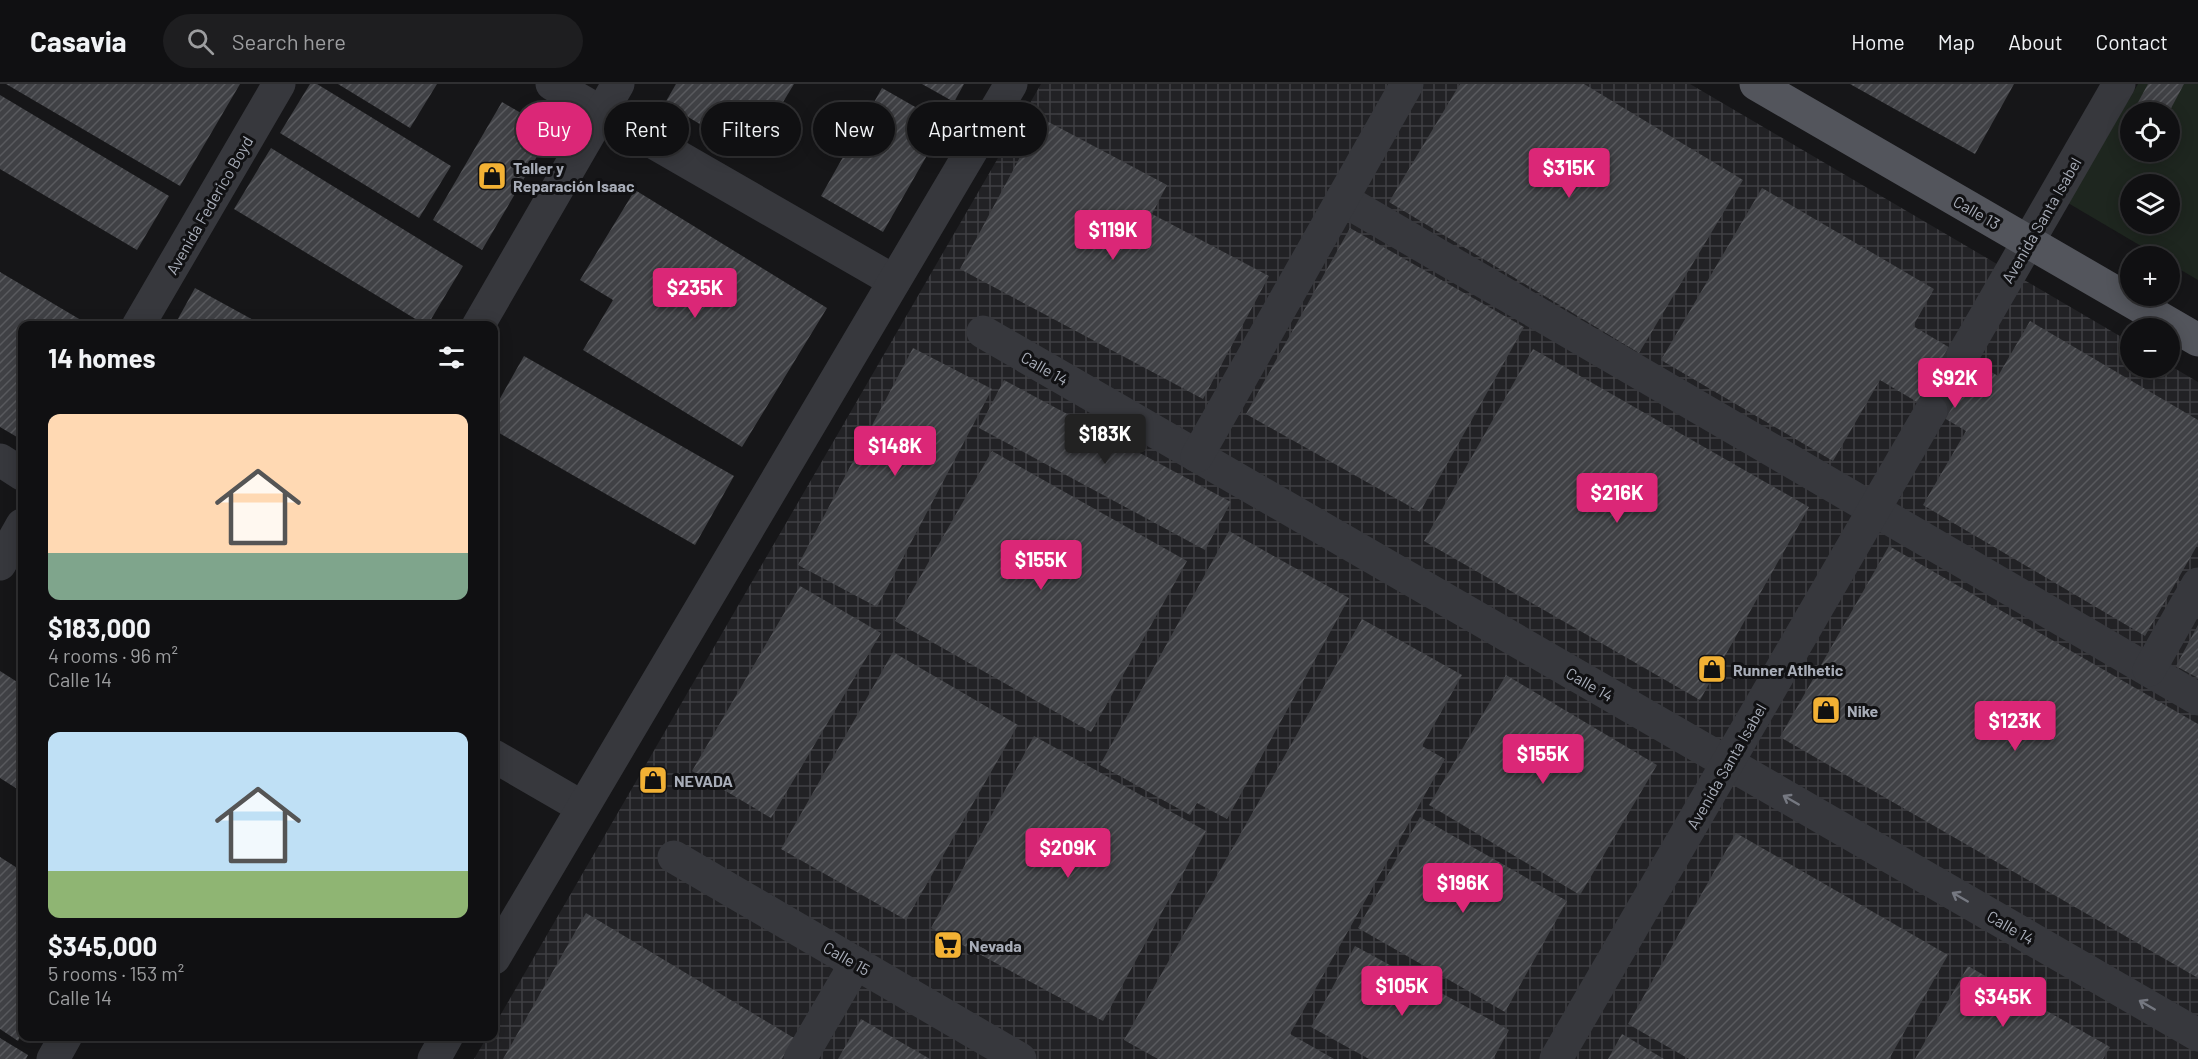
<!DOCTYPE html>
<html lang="en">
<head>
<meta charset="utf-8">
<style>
  body { margin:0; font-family:Barlow,sans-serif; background:#1e1e20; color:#f1f3f6; height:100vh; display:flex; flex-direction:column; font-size:22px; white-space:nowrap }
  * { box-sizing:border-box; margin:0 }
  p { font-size:20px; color:#9c9d9f }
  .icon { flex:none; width:33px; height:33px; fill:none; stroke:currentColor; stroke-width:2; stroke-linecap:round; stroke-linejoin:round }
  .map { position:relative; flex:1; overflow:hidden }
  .panel { position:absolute; left:18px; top:237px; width:480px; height:720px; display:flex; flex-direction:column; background:#101012; border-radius:12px; box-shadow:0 3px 15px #0003,0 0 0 2px #303032 }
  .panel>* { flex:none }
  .banner { position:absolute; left:516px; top:18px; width:570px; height:54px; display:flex; gap:12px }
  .buttons { position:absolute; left:2120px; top:18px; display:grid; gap:12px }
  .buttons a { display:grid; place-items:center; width:60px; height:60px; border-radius:50%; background:#101012; box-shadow:0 3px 15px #0003,0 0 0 2px #303032; font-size:30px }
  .price { position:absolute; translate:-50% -51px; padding:0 14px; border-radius:6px; background:#db2777; color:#fff; font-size:20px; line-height:39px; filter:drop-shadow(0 2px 3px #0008) }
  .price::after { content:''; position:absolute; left:50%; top:36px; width:18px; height:14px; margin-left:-9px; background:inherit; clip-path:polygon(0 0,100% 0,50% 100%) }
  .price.selected { background:#222; color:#fff }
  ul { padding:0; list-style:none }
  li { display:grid; align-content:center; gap:12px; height:318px; padding:0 30px }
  li span { display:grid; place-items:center; height:186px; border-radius:12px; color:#555 }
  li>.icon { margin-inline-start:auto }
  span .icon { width:108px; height:108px; fill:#fffc; stroke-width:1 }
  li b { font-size:26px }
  h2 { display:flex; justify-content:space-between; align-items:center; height:72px; padding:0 30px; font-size:26px }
  .pill { padding:0 21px; border-radius:27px; background:#101012; box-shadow:0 3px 15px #0003,0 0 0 2px #303032; font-size:21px; line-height:54px }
  .pill.selected { background:#db2777; color:#fff }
  header { display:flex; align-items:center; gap:36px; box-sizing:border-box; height:84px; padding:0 30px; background:#101012; border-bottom:2px solid #303032 }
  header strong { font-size:28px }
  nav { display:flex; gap:33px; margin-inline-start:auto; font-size:21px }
  .search { width:420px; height:54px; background:#1e1e20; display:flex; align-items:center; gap:15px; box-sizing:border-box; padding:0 21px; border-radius:33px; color:#9c9d9f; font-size:22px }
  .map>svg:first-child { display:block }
  .industrial { fill:url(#industrial-grid) }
  .pitch { fill:#1e261f; fill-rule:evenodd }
  .building { fill:url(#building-hatch) }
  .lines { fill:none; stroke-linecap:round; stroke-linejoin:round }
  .minor-tunnel { stroke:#333438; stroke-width:33; stroke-dasharray:33 16; stroke-linecap:butt }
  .minor { stroke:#37383d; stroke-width:33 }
  .major { stroke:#53555c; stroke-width:33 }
  .oneway { stroke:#757881 }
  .labels { text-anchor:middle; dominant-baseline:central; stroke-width:6; stroke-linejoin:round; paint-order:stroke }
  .poi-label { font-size:16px; font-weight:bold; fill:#a8adb8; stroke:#111113; text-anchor:start }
  .street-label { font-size:16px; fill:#a8adb8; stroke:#111113 }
</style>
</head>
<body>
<header>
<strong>Casavia</strong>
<div class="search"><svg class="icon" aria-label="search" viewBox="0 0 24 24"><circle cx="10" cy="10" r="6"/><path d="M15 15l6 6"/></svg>Search here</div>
<nav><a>Home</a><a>Map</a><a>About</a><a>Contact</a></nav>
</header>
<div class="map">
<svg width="2198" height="975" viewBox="0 0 2198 975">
  <defs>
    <pattern id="industrial-grid" width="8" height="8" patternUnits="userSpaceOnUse" patternTransform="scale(1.5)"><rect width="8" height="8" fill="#222225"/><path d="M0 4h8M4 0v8" fill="none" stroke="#3f3f43"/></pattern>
    <pattern id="building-hatch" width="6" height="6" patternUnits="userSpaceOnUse" patternTransform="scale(1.5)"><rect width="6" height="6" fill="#404145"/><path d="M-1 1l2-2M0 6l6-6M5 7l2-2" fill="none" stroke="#595a5e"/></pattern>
  </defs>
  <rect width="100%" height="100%" fill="#161618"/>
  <path class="industrial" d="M1041 0H1690L2130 258V284H2169V281L2198 298V975H474L487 953 494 952V942Z"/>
  <path class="pitch" d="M2138 0H2198V196L2169 179V172H2158L2068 119ZM2130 28H2169V68H2130ZM2130 100H2169V140H2130Z"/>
  <g class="building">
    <path d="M6 0H240L180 102Z"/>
    <path d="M310 0H317L451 82 419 134 280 49Z"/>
    <path d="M338 0H437L410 44Z"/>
    <path d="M676 0H794L751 71 665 19Z"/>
    <path d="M922 0H964L954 18Z"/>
    <path d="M1460 0H1584L1743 96 1639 269 1389 118Z"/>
    <path d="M1850 0H2014L1975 70Z"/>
    <path d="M2148 0H2184L2169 28H2149L2136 22Z"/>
    <path d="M882 4 945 40 883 148 821 112Z"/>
    <path d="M0 11 169 112 137 166 0 85Z"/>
    <path d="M502 18 552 47 482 166 433 136Z"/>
    <path d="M1041 34 1167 101 1152 130 1269 192 1203 315 960 185Z"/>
    <path d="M271 64 463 182 427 242 234 125Z"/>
    <path d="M1762 104 1934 205 1913 242 1998 292 2030 237 2198 336V460L2145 552 1923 421 1966 347 1880 296 1833 377 1661 276Z"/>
    <path d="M635 106 827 224 742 363 583 266 613 216 580 196Z"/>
    <path d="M1350 144 1524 243 1420 428 1246 330Z"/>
    <path d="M0 188 91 242H22V356L0 343Z"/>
    <path d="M195 204 264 242H174Z"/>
    <path d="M913 264 992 305 877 523 798 481Z"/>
    <path d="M1533 265 1809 423 1700 616 1424 457Z"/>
    <path d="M524 272 734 392 695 461 494 346V325Z"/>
    <path d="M1004 296 1231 418 1205 466 979 344Z"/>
    <path d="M992 367 1187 477 1091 648 895 537Z"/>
    <path d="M1229 447 1349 514 1227 735 1197 719 1190 731 1100 681Z"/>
    <path d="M1889 462 2198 640V894L1780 653Z"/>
    <path d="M800 502 881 549 771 734 692 687Z"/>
    <path d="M1362 535 1462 591 1422 662 1445 675 1290 950 1334 975H1158L1124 956Z"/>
    <path d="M2198 541V594L2176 582Z"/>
    <path d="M893 568 1018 641 906 836 781 765Z"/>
    <path d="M0 587 22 601V708L0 694Z"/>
    <path d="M1506 591 1657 681 1580 811 1429 721Z"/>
    <path d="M1034 652 1206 747 1103 937 931 844Z"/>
    <path d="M1420 733 1567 817 1505 928 1358 844Z"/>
    <path d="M1736 749 1948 871 1889 975H1689L1628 940Z"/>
    <path d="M0 773 22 787V949L18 957 0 945Z"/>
    <path d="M586 829 794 954 782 975H503Z"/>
    <path d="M1355 862 1509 946 1493 975H1369L1311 943Z"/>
    <path d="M1968 882 2110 963 2103 975H1915Z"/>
    <path d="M861 935 930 975H838Z"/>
    <path d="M1622 950 1664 975H1608Z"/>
    <path d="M0 954 28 971 26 975H0Z"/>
  </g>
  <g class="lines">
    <path class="minor-tunnel" d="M1931 327 1963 271"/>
    <g class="minor">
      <path d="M552 0 894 197"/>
      <path d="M1342 115 2198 615"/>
      <path d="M138 242 279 0"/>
      <path d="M478 242 618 0"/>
      <path d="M983 248 2198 951"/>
      <path d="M1963 271 2119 0"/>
      <path d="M1197 372 1407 0"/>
      <path d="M0 376 22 390"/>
      <path d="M0 480 22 441"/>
      <path d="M2149 586 2198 500"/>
      <path d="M494 672 582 723"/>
      <path d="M674 773 1020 975"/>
      <path d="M494 874 1011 0"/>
      <path d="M53 975 66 952"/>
      <path d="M434 975 447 952"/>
      <path d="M800 975 856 879"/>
      <path d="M1556 975 1931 327"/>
    </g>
    <path class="major" d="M1756 0 2198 256"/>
  </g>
  <defs><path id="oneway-shaft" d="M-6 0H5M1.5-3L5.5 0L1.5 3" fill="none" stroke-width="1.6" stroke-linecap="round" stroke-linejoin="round" transform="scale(1.5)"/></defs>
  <g class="oneway">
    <use href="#oneway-shaft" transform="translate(1791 716) rotate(-150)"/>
    <use href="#oneway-shaft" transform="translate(1960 813) rotate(-150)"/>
    <use href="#oneway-shaft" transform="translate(2147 921) rotate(-150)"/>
  </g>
  <defs>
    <g id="shop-square" transform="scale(1.5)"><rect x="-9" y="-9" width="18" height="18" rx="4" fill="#f2b134" stroke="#111113"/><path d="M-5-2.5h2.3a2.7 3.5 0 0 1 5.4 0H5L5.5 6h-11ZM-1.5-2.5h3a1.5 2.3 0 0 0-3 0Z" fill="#111"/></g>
    <g id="supermarket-square" transform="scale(1.5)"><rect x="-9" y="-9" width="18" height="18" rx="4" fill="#f2b134" stroke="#111113"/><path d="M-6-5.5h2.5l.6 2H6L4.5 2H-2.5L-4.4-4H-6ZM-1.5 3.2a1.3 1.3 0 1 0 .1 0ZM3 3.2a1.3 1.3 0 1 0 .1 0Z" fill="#111"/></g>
  </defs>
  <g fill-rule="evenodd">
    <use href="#shop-square" x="492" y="92"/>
    <use href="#shop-square" x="1712" y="585"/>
    <use href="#shop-square" x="1826" y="626"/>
    <use href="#shop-square" x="653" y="696"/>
    <use href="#supermarket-square" x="948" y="861"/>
  </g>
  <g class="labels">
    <g class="poi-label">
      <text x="513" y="83">Taller y<tspan x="513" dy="18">Reparación Isaac</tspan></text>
      <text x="1733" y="585">Runner Atlhetic</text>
      <text x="1847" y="626">Nike</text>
      <text x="674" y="696">NEVADA</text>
      <text x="969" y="861">Nevada</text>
    </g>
    <g class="street-label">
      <text transform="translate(209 121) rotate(-60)">Avenida Federico Boyd</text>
      <text transform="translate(1977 128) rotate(30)">Calle 13</text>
      <text transform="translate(2041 136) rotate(-60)">Avenida Santa Isabel</text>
      <text transform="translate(1045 284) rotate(30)">Calle 14</text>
      <text transform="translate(1590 600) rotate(30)">Calle 14</text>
      <text transform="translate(1726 682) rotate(-60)">Avenida Santa Isabel</text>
      <text transform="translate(2011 843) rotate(30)">Calle 14</text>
      <text transform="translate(847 874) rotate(30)">Calle 15</text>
    </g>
  </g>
</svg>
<div class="buttons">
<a><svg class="icon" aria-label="locate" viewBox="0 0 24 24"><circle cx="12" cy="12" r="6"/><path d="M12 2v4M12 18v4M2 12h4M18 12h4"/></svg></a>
<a><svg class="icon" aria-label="layers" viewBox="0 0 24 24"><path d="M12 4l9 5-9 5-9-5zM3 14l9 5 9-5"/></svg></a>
<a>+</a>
<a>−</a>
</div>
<b class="price" style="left:1569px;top:115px">$315K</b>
<b class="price" style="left:1113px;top:177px">$119K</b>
<b class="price" style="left:695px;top:235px">$235K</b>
<b class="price" style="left:1955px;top:325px">$92K</b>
<b class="price selected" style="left:1105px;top:381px">$183K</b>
<b class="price" style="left:895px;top:393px">$148K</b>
<b class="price" style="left:1617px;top:440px">$216K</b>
<b class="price" style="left:1041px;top:507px">$155K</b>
<b class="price" style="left:2015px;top:668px">$123K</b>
<b class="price" style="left:1543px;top:701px">$155K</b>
<b class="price" style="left:1068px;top:795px">$209K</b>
<b class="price" style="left:1463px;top:830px">$196K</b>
<b class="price" style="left:1402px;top:933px">$105K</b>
<b class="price" style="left:2003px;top:944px">$345K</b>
<div class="banner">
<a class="pill selected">Buy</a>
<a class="pill">Rent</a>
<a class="pill">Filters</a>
<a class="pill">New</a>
<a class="pill">Apartment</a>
</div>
<section class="panel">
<h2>14 homes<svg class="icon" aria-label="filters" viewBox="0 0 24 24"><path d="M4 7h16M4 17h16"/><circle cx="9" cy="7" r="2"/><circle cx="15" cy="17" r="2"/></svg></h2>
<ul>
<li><span style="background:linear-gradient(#ffd9b3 75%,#7fa58c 0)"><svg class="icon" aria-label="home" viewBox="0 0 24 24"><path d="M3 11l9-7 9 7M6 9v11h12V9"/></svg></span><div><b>$183,000</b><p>4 rooms · 96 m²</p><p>Calle 14</p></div></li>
<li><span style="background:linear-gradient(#bfe0f5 75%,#8fb573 0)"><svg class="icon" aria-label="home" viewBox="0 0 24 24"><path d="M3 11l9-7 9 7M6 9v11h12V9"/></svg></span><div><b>$345,000</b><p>5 rooms · 153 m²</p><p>Calle 14</p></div></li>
</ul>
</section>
</div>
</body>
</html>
